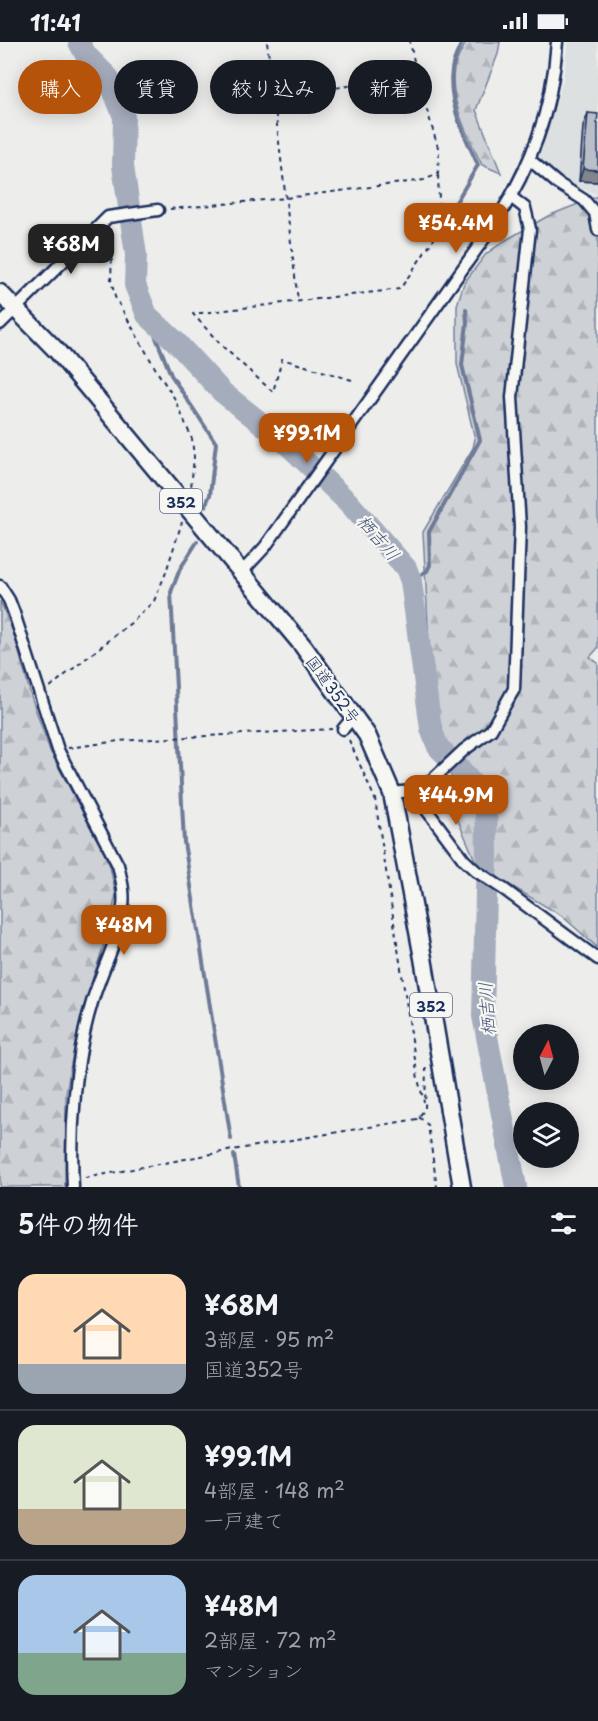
<!DOCTYPE html>
<html lang="ja">
<head>
<meta charset="utf-8">
<style>
  body { margin:0; font-family:"Playpen Sans","Klee One",sans-serif; background:#20242c; color:#f1f3f6; height:100vh; display:flex; flex-direction:column; font-size:22px; white-space:nowrap }
  * { box-sizing:border-box; margin:0 }
  p { font-size:20px; color:#9ea1a6 }
  .icon { flex:none; width:33px; height:33px; fill:none; stroke:currentColor; stroke-width:2; stroke-linecap:round; stroke-linejoin:round }
  .map { position:relative; height:1145px; overflow:hidden }
  .drawer { display:flex; flex-direction:column; background:#171b24; flex:1 }
  .drawer>* { flex:none }
  .guide { position:absolute; left:18px; top:18px; width:562px; height:54px; display:flex; gap:12px }
  .needle { width:39px; rotate:6deg }
  .tools { position:absolute; left:513px; top:982px; display:grid; gap:12px }
  .tools a { display:grid; place-items:center; width:66px; height:66px; border-radius:50%; background:#171b24; box-shadow:0 3px 15px #0003; font-size:30px }
  .price { position:absolute; translate:-50% -51px; padding:0 14px; border-radius:12px; background:#b45309; color:#fff; font-size:20px; line-height:39px; filter:drop-shadow(0 2px 3px #0008) }
  .price::after { content:''; position:absolute; left:50%; top:36px; width:18px; height:14px; margin-left:-9px; background:inherit; clip-path:polygon(0 0,100% 0,50% 100%) }
  .price.selected { background:#222; color:#fff }
  ul { padding:0; list-style:none }
  li { display:flex; align-items:center; gap:18px; height:150px; padding:0 18px }
  li+li { border-top:2px solid #363941 }
  li span { display:grid; place-items:center; flex:none; width:168px; height:120px; border-radius:18px; color:#555 }
  li>.icon { margin-inline-start:auto }
  span .icon { width:72px; height:72px; fill:#fffc; stroke-width:1 }
  li b { font-size:26px }
  h2 { display:flex; justify-content:space-between; align-items:center; height:72px; padding:0 18px; font-size:26px }
  .tag { padding:0 21px; border-radius:27px; background:#171b24; box-shadow:0 3px 15px #0003; font-size:21px; line-height:54px }
  .tag.selected { background:#b45309; color:#fff }
  .status { display:flex; justify-content:space-between; align-items:center; height:42px; padding:0 30px; background:#171b24; direction:ltr }
  .status svg { height:16px; fill:currentColor }
  .map>svg:first-child { display:block }
  .built { fill:#dde0e1 }
  .forest { fill:url(#forest-firs); stroke:#74809a; stroke-width:1.5 }
  .lines { fill:none; stroke-linecap:round; stroke-linejoin:round }
  .stream { stroke:#6e7a96; stroke-width:4 }
  .river { stroke:#a5acbc; stroke-width:22 }
  .minor-casing { stroke:#1b2f5e; stroke-width:15 }
  .trunk-casing { stroke:#1b2f5e; stroke-width:21 }
  .path { stroke:#1b2f5e; stroke-width:2; stroke-dasharray:4.5 4.5; stroke-linecap:butt }
  .minor { stroke:#f6f6f2; stroke-width:10 }
  .trunk { stroke:#f6f6f2; stroke-width:16 }
  .wall { fill:#9fa4ac; stroke:#1b2f5e; stroke-width:1.5 }
  .shaded-wall { fill:#82868c; stroke:#1b2f5e; stroke-width:1.5 }
  .building { fill:#b9bfc8; stroke:#1b2f5e; stroke-width:1.5 }
  .labels { text-anchor:middle; dominant-baseline:central; stroke-width:4.5; stroke-linejoin:round; paint-order:stroke }
  .shield { fill:#f6f6f2; stroke:#5d6b8a; stroke-width:1.5 }
  .shield-label { font-size:15px; font-weight:bold; fill:#1b2f5e }
  .street-label { font-size:16px; fill:#1b2f5e; stroke:#f6f6f2 }
  .water-label { font-size:18px; font-style:italic; fill:#44547a; stroke:#f6f6f2 }
</style>
</head>
<body>
<div class="status"><b>11:41</b><svg viewBox="0 0 49 12"><path d="M0 12V9h3v3zM5 12V6h3v6zM10 12V3h3v9zM15 12V0h3v12zM26 1h20v11H26zM47 4h2v5h-2z"/></svg></div>
<div class="map">
<svg width="598" height="1145" viewBox="0 0 598 1145">
  <defs>
    <pattern id="forest-firs" width="22" height="20" patternUnits="userSpaceOnUse" patternTransform="scale(1.5)"><rect width="22" height="20" fill="#ced2d7"/><path d="M5 1l3.5 6h-7zM16 11l3.5 6h-7z" fill="#b0b5bb"/></pattern>
  </defs>
  <rect width="100%" height="100%" fill="#edeeec"/>
  <filter id="ink" filterUnits="userSpaceOnUse"><feTurbulence type="fractalNoise" baseFrequency=".0167" numOctaves="2"/><feDisplacementMap in="SourceGraphic" scale="12" xChannelSelector="R" yChannelSelector="G"/><feConvolveMatrix kernelMatrix="1 2 1 2 8 2 1 2 1" color-interpolation-filters="sRGB"/></filter>
  <g filter="url(#ink)">
    <path class="built" d="M568 0H598V153L556 137 536 122 543 104 563 38Z"/>
    <g class="forest">
      <path d="M466 0H500L498 12 476 68 501 131 482 123C468 95 449 58 454 27 456 18 462 8 466 0Z"/>
      <path d="M598 154V606L590 615 598 621V906L562 874 503 839 475 818 460 783 452 768 451 735 442 694V685L437 675 433 639 427 618 429 602 423 490 473 406 475 397 457 322V263L464 241 486 212 506 198 548 174Z"/>
      <path d="M0 559 14 592 31 654 50 709 109 820 116 853 107 893 82 970 71 1022 66 1053 65 1145H0Z"/>
    </g>
    <g class="lines">
      <g class="stream">
        <path d="M453 188 449 172 478 123C465 94 447 61 452 27 453 18 459 8 462 0"/>
        <path d="M147 273 171 333 216 401 210 453 205 464"/>
        <path d="M197 500 180 527 171 550 184 800 231 1097"/>
        <path d="M411 539 427 529 430 523 429 490 480 398 462 323 467 281 466 267"/>
        <path d="M234 1113 239 1145"/>
      </g>
      <path class="river" d="M79 0 86 13 108 35 124 75 123 124 136 213 135 243 147 273 176 300 222 350 286 401 349 461 406 526 411 539 431 687 438 705 462 729 486 759 487 810 483 974 516 1145"/>
      <g class="minor-casing">
        <g id="minor">
          <path d="M530 118 557 141 584 158 595 171 598 188"/>
          <path d="M0 282 108 175 158 168"/>
          <path d="M241 531 265 505 493 184C531 125 552 70 557 0"/>
          <path d="M0 544 9 558 14 571 58 708 118 823C121 836 125 850 123 864 119 899 100 930 91 964 75 1017 70 1089 73 1145"/>
          <path d="M343 687 354 674"/>
          <path d="M419 750 464 708 491 688 514 647 520 485 512 355 530 187 525 166 511 155"/>
          <path d="M419 750 423 763 464 818 476 829 505 848 598 917"/>
          <path d="M392 751 411 749 419 750"/>
        </g>
      </g>
      <g class="trunk-casing">
        <path id="trunk" d="M0 251 57 309 303 604 367 693 392 751 423 916 462 1145"/>
      </g>
      <g class="path">
        <path d="M267 0 298 259"/>
        <path d="M274 55 416 34"/>
        <path d="M170 167 286 156 424 138 438 132 439 109 417 34 410 0"/>
        <path d="M110 190 112 212 111 238 115 255 158 331 175 357 192 397 194 415 191 446"/>
        <path d="M352 338 282 317 273 350 222 304 193 272 400 247 438 191 440 183 438 132"/>
        <path d="M50 645 132 580 154 559 165 533 182 480"/>
        <path d="M349 698 375 757 418 1037 424 1060"/>
        <path d="M68 706 119 699 332 687"/>
        <path d="M419 1075 428 1083 437 1145"/>
        <path d="M85 1136 238 1107 417 1077 425 1067 426 1025"/>
      </g>
      <use href="#minor" class="minor"/>
      <use href="#trunk" class="trunk"/>
    </g>
    <path class="wall" d="M588 71 597 81 598 140 579 139 583 84Z"/>
    <path class="shaded-wall" d="M583 127 598 128V140L579 139Z"/>
    <path class="building" d="M588 71 598 72 597 81H598V128L583 127Z"/>
  </g>
  <g class="labels">
    <g class="shield">
      <rect x="160" y="447" width="42" height="24" rx="4.5"/>
      <rect x="410" y="951" width="42" height="24" rx="4.5"/>
    </g>
    <g class="shield-label">
      <text x="181" y="459">352</text>
      <text x="431" y="963">352</text>
    </g>
    <g class="street-label">
      <text transform="translate(334 647) rotate(54)">国道352号</text>
    </g>
    <g class="water-label">
      <text transform="translate(379 495) rotate(49)">栖吉川</text>
      <text transform="translate(486 967) rotate(-94)">栖吉川</text>
    </g>
  </g>
</svg>
<div class="tools">
<a><svg class="needle" viewBox="-14 -14 28 28"><path d="M0-13l5 13h-10z" fill="#e53935"/><path d="M0 13l5-13h-10z" fill="#9ea1a6"/></svg></a>
<a><svg class="icon" aria-label="layers" viewBox="0 0 24 24"><path d="M12 4l9 5-9 5-9-5zM3 14l9 5 9-5"/></svg></a>
</div>
<b class="price" style="left:456px;top:212px">¥54.4M</b>
<b class="price selected" style="left:71px;top:233px">¥68M</b>
<b class="price" style="left:307px;top:422px">¥99.1M</b>
<b class="price" style="left:456px;top:784px">¥44.9M</b>
<b class="price" style="left:124px;top:914px">¥48M</b>
<div class="guide">
<a class="tag selected">購入</a>
<a class="tag">賃貸</a>
<a class="tag">絞り込み</a>
<a class="tag">新着</a>
</div>
</div>
<section class="drawer">
<h2>5件の物件<svg class="icon" aria-label="filters" viewBox="0 0 24 24"><path d="M4 7h16M4 17h16"/><circle cx="9" cy="7" r="2"/><circle cx="15" cy="17" r="2"/></svg></h2>
<ul>
<li><span style="background:linear-gradient(#ffd9b3 75%,#9aa5b1 0)"><svg class="icon" aria-label="home" viewBox="0 0 24 24"><path d="M3 11l9-7 9 7M6 9v11h12V9"/></svg></span><div><b>¥68M</b><p>3部屋 · 95 m²</p><p>国道352号</p></div></li>
<li><span style="background:linear-gradient(#dfe7d0 70%,#b9a48a 0)"><svg class="icon" aria-label="home" viewBox="0 0 24 24"><path d="M3 11l9-7 9 7M6 9v11h12V9"/></svg></span><div><b>¥99.1M</b><p>4部屋 · 148 m²</p><p>一戸建て</p></div></li>
<li><span style="background:linear-gradient(#a9c7e8 65%,#7fa58c 0)"><svg class="icon" aria-label="home" viewBox="0 0 24 24"><path d="M3 11l9-7 9 7M6 9v11h12V9"/></svg></span><div><b>¥48M</b><p>2部屋 · 72 m²</p><p>マンション</p></div></li>
</ul>
</section>
</body>
</html>
